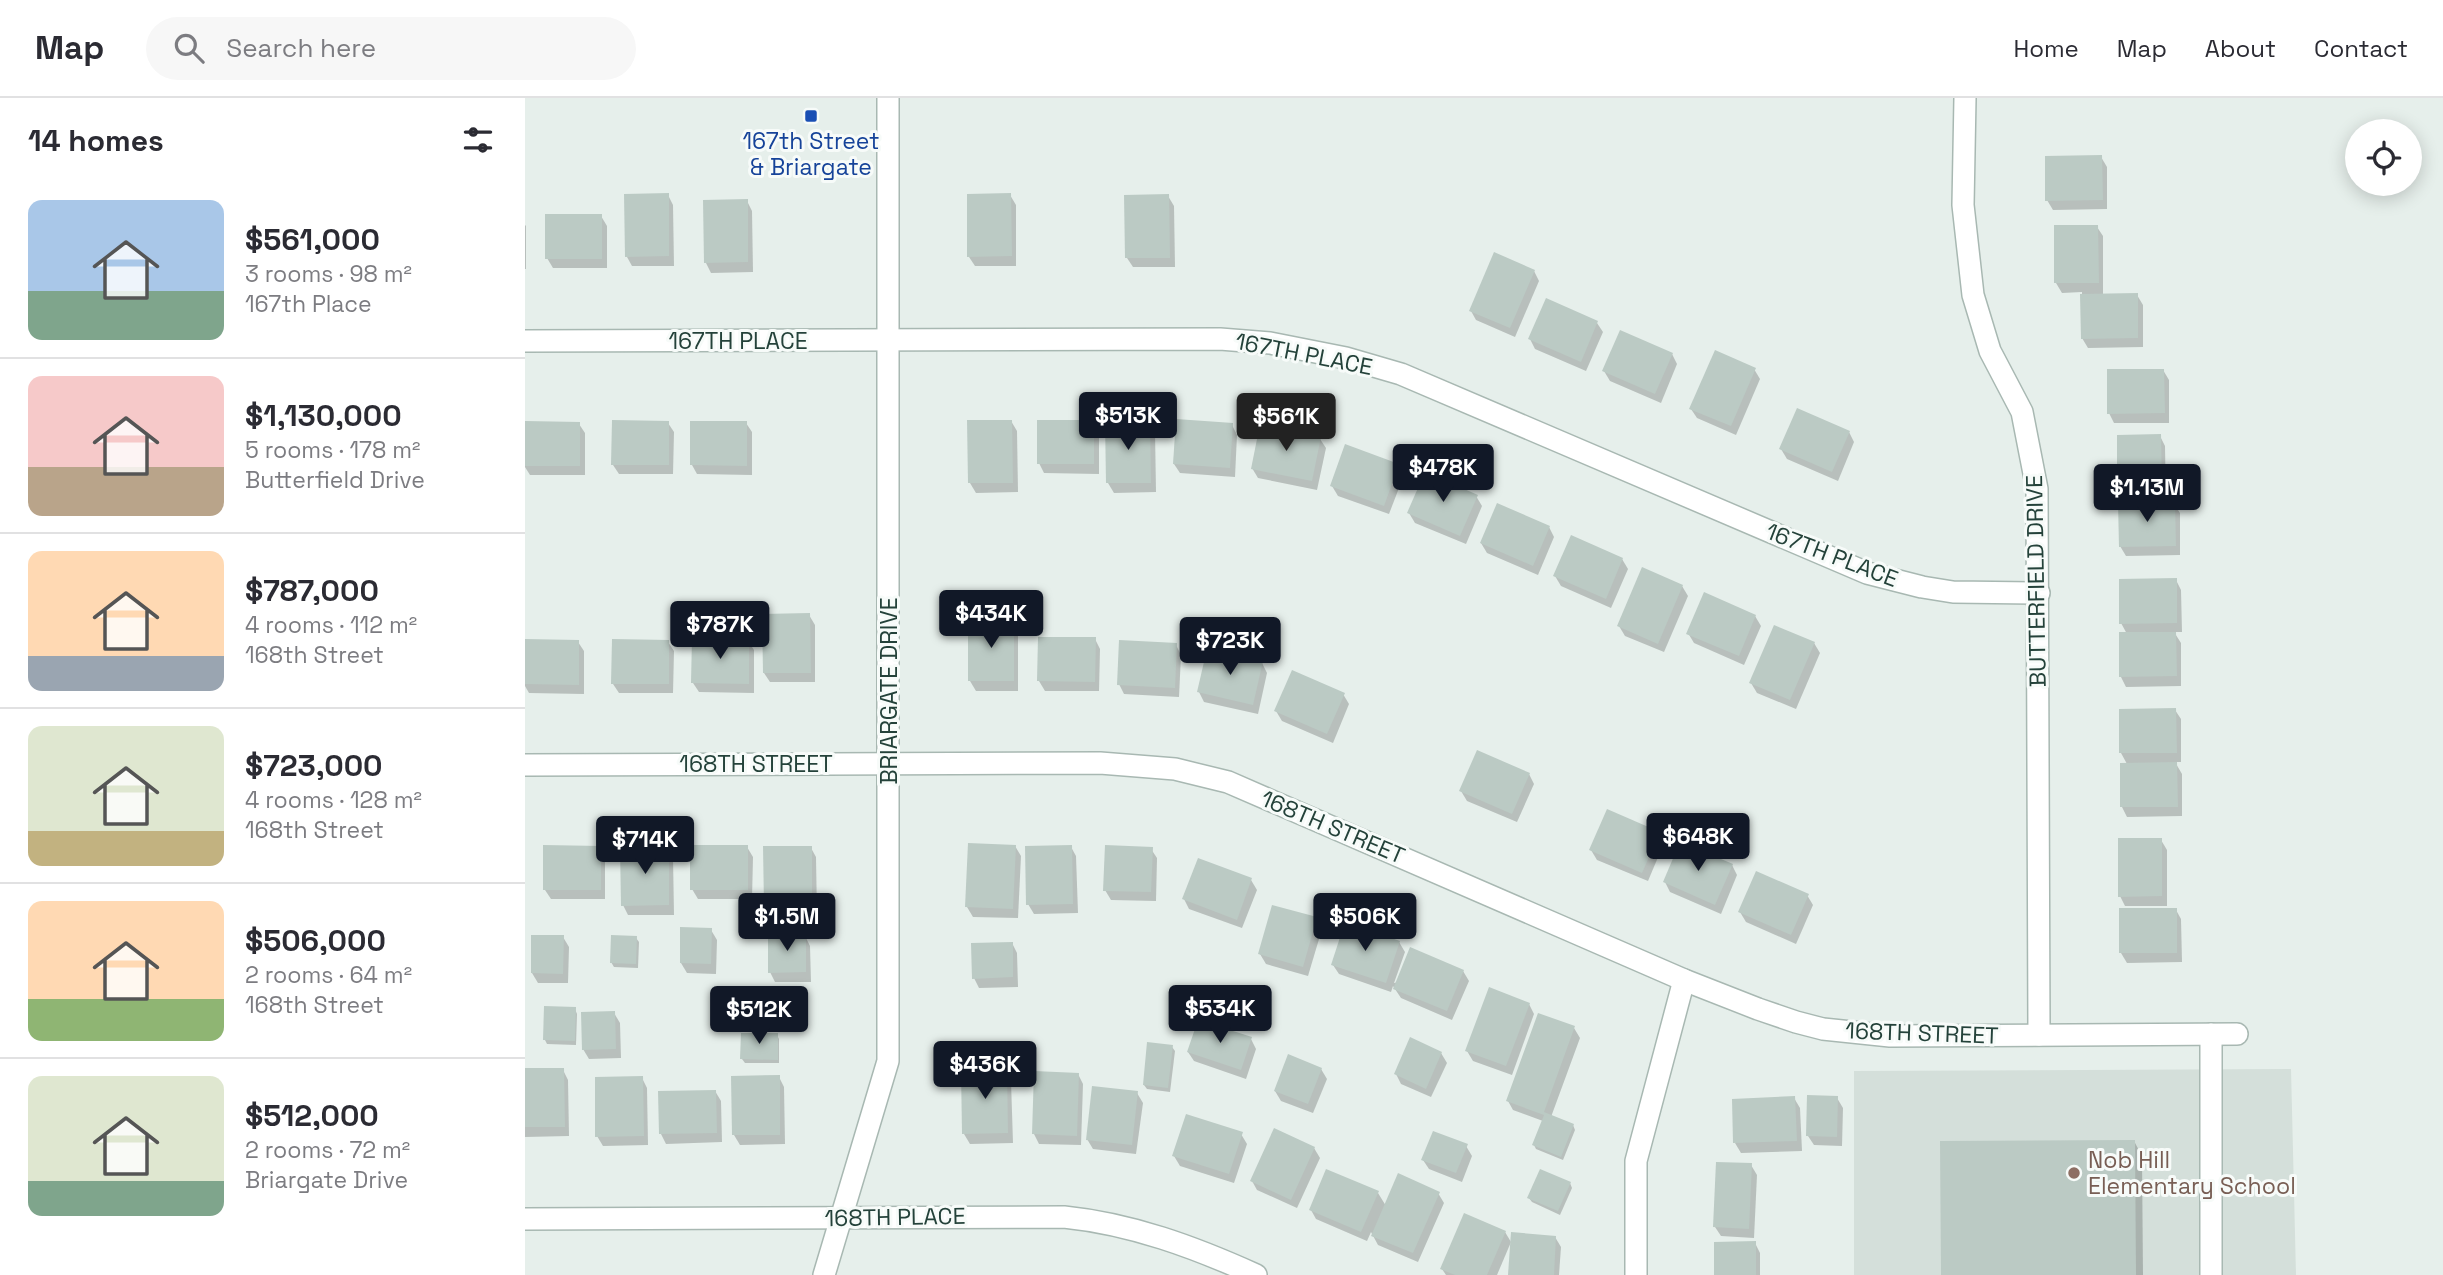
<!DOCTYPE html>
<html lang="en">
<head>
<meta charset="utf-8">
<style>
  body { margin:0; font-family:"Space Grotesk",sans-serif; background:#f7f7f7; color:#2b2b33; height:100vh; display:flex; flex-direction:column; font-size:26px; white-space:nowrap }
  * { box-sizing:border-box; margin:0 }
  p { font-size:23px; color:#7c7c81 }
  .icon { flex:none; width:38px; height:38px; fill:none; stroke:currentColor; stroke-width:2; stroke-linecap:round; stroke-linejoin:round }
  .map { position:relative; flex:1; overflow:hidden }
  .sheet { display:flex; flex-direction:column; background:#fff; width:525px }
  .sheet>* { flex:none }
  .fabs { position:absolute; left:1820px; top:21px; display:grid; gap:14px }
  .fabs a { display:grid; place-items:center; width:77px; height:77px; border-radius:50%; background:#fff; box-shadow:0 4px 18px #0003; font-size:35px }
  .price { position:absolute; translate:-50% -60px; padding:0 16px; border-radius:7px; background:#111827; color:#fff; font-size:23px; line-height:46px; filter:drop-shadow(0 2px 4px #0008) }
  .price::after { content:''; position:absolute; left:50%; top:42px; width:21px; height:16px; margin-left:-10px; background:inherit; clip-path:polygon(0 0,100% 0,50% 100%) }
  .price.current { background:#222; color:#fff }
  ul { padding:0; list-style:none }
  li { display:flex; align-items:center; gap:21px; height:175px; padding:0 28px }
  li+li { border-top:2px solid #e1e1e2 }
  li span { display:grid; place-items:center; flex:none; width:196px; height:140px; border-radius:14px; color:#555 }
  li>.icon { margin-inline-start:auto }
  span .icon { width:84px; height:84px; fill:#fffc; stroke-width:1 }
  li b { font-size:30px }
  h2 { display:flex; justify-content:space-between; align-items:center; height:84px; padding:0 28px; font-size:30px }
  header { display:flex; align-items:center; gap:42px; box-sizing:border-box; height:98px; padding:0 35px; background:#fff; border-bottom:2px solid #e1e1e2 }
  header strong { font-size:33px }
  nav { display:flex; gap:38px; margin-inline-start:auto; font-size:24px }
  .search { width:490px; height:63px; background:#f7f7f7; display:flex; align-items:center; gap:18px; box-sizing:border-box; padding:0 24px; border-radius:38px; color:#7c7c81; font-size:26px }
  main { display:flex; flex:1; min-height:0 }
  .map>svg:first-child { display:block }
  .built { fill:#d4dfda }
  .shadow { fill:#0003 }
  .building { fill:#bbcac4 }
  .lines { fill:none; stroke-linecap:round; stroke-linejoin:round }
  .minor-casing { stroke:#a8b8b2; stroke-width:24 }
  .minor { stroke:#fff; stroke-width:21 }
  .transit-dot { fill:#1a4fb4; stroke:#f7fbf9; stroke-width:2.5 }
  .education-dot { fill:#8d6e63; stroke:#f7fbf9; stroke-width:2.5 }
  .labels { text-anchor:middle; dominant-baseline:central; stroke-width:6; stroke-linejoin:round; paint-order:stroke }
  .transit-label { font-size:23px; fill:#164399; stroke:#f7fbf9 }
  .street-label { font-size:23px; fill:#24423a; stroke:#f7fbf9 }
  .education-label { font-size:23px; fill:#785e54; stroke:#f7fbf9; text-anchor:start }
</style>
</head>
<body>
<header>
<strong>Map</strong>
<div class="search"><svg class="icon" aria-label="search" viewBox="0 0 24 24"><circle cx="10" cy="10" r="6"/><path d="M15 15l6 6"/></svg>Search here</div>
<nav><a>Home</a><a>Map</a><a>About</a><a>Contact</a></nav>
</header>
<main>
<section class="sheet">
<h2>14 homes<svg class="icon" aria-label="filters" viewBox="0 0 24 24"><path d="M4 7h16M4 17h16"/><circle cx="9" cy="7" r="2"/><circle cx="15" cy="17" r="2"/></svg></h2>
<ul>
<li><span style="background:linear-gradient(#a9c7e8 65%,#7fa58c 0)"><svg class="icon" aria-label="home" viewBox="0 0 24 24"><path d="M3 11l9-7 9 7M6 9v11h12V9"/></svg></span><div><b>$561,000</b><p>3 rooms · 98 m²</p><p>167th Place</p></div></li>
<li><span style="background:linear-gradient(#f6c9c9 65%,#b9a48a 0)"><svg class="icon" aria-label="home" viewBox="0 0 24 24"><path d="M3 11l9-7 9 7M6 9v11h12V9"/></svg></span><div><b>$1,130,000</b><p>5 rooms · 178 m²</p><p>Butterfield Drive</p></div></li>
<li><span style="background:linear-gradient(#ffd9b3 75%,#9aa5b1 0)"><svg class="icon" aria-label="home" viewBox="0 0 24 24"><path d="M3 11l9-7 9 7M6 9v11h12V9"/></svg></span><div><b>$787,000</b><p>4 rooms · 112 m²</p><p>168th Street</p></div></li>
<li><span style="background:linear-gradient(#dfe7d0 75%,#c2b280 0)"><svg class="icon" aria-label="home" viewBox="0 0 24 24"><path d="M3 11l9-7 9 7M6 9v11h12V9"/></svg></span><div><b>$723,000</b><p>4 rooms · 128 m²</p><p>168th Street</p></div></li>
<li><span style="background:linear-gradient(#ffd9b3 70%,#8fb573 0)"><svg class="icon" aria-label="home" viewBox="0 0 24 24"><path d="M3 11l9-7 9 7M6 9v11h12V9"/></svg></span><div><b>$506,000</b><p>2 rooms · 64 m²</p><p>168th Street</p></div></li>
<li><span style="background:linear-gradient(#dfe7d0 75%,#7fa58c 0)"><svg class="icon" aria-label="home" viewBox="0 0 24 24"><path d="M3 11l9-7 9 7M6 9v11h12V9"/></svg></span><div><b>$512,000</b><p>2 rooms · 72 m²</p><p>Briargate Drive</p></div></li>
</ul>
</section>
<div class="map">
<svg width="1918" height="1177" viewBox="0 0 1918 1177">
  <rect width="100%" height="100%" fill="#e6efeb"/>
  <path class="built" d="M1766 971 1771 1177H1329V973Z"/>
  <g class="shadow">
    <path d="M1576 59 1582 69V111L1528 112 1522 102Z"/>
    <path d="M143 97 148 107 149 168H107L102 159Z"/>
    <path d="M485 97 491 107V168H450L444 159Z"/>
    <path d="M643 98 649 108 650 169H608L602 160Z"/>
    <path d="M222 103 227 113 228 174 186 175 181 165Z"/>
    <path d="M76 118 82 128V170H28L22 160Z"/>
    <path d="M0 127 1 128V171H0Z"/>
    <path d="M1572 129 1578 138V197H1612L1618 207V249L1563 250 1557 240V194L1537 195 1531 185Z"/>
    <path d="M1009 173 1014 183 990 239 951 222 946 213Z"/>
    <path d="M1072 225 1078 234 1061 273 1010 251 1005 241Z"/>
    <path d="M1147 256 1152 266 1136 305 1085 283 1079 273Z"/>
    <path d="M1229 271 1235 281 1211 337 1172 320 1166 311Z"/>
    <path d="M1638 272 1644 282V325H1589L1584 315Z"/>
    <path d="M486 323 492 333 493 394 451 395 445 385Z"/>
    <path d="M568 323 574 333V376L519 375 514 365Z"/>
    <path d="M624 323 630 333 631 394 589 395 583 385Z"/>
    <path d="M0 325 54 326 60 335V377H5L0 369Z"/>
    <path d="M143 325 149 334 148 376H94L88 367Z"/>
    <path d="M221 325 227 334V377L172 376 167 367Z"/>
    <path d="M707 327 712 337 710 379 655 375 649 366Z"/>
    <path d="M1324 334 1329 344 1313 383 1262 361 1256 351Z"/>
    <path d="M1635 338 1640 348 1641 406H1649L1655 415V457L1601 458 1595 448 1601 406 1594 394Z"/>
    <path d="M795 341 801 350 792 392 733 380 727 370Z"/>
    <path d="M873 367 879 377 864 416 813 398 807 388Z"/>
    <path d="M951 398 957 408 941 446 890 425 884 415Z"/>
    <path d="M1024 429 1029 439 1013 477 962 455 956 445Z"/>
    <path d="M1097 461 1103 471 1086 510 1036 488 1030 478Z"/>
    <path d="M1651 482 1656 492 1657 534H1649L1656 545V588L1601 589 1596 579 1602 536 1596 525Z"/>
    <path d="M1157 488 1163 498 1139 554 1100 538 1094 528Z"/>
    <path d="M284 517 290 527V584H245L239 575Z"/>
    <path d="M1230 518 1236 528 1219 567 1169 545 1163 535Z"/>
    <path d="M488 523 493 532V593H451L445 583Z"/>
    <path d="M570 541 575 551 574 593H520L514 583Z"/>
    <path d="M0 543 53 544 59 553V596L4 595 0 588Z"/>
    <path d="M223 543 229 552V595L174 594 168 585Z"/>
    <path d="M143 544 149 553 148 595H94L88 586Z"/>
    <path d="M1289 545 1295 555 1271 611 1232 595 1226 585Z"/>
    <path d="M651 547 656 557 654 599 599 596 594 586Z"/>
    <path d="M737 565 742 575 733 616 679 604 674 594Z"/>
    <path d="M818 596 824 606 808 645 757 623 751 613Z"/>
    <path d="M1650 612 1656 621V664H1650L1657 676V718L1602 719 1597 709 1602 666 1596 655Z"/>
    <path d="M1004 676 1009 686 992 724 942 703 936 693Z"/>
    <path d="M1134 735 1139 745 1123 783 1072 762 1066 752Z"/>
    <path d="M1636 742 1642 752V808H1600L1595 798Z"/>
    <path d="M490 748 496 758 493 820 448 819 442 809Z"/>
    <path d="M222 749 228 759 227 801H173L167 791Z"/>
    <path d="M546 749 551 758 553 815 509 816 503 806Z"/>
    <path d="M74 750 80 759V801H26L20 792Z"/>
    <path d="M143 750 148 759 149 817H103L98 807Z"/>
    <path d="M286 750 291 759 292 817H247L241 807Z"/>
    <path d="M626 751 632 760 631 803 586 802 580 792Z"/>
    <path d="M1207 767 1212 777 1196 816 1145 794 1140 784Z"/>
    <path d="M726 782 732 792 717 830 664 811 659 801Z"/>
    <path d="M1282 797 1288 807 1271 846 1221 824 1215 814Z"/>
    <path d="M1651 812 1656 821 1657 864 1602 865 1596 855Z"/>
    <path d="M791 821 797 831 783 878 741 866 735 856Z"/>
    <path d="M186 832 192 842 191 876 162 875 156 865Z"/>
    <path d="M280 838 285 848 286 884H250L245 874Z"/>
    <path d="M38 839 44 849 43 885H13L7 875Z"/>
    <path d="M111 840 114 844 113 870 89 869 86 864Z"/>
    <path d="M874 844 880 854 869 885 938 873 944 883 927 922 876 900 868 888 866 894 814 876 808 867Z"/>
    <path d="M487 845 492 855 493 889 454 890 449 880Z"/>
    <path d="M1004 906 1009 916 987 977 948 963 942 953Z"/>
    <path d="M50 911 52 916 51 947 22 946 20 942Z"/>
    <path d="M89 915 95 925 96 960 64 961 58 951Z"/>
    <path d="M1049 930 1055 940 1026 1019 1048 1027 1050 1032 1038 1062 1011 1051 1009 1047 1018 1023 988 1012 983 1003Z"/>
    <path d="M252 937 254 941V965H220L217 961Z"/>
    <path d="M726 941 731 951 721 981 669 963 663 954Z"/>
    <path d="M647 949 650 953 645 994 622 991 619 987Z"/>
    <path d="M916 955 922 965 906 999 876 986 871 976Z"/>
    <path d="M796 971 802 981 788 1015 756 1003 750 993Z"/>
    <path d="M0 972H38L43 982 44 1038 0 1039Z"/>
    <path d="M481 973 486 983 488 1045 445 1046 439 1036Z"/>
    <path d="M553 976 558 986 556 1047 514 1046 509 1036Z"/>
    <path d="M254 979 259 989 260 1046 215 1047 209 1037Z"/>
    <path d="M117 980 122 990 123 1047 78 1048 72 1038Z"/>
    <path d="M190 993 196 1003 197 1044 141 1046 136 1036Z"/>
    <path d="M612 995 618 1005 611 1056 568 1051 562 1041Z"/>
    <path d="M1269 1000 1275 1010 1277 1053 1216 1055 1210 1045Z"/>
    <path d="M1312 1000 1318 1010 1317 1048 1289 1047 1283 1038Z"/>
    <path d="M716 1036 722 1046 709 1085 655 1068 649 1058Z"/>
    <path d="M1609 1043 1617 1058 1618 1177H1418Z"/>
    <path d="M941 1048 947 1058 937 1084 904 1071 898 1062Z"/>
    <path d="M789 1050 795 1060 772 1110 732 1092 727 1083Z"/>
    <path d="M1226 1067 1232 1077 1229 1140 1196 1138 1190 1129Z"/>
    <path d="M1045 1085 1047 1090 1035 1117 1007 1104 1004 1100Z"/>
    <path d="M853 1095 861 1108 913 1095 919 1105 893 1164 853 1147 846 1134 842 1143 791 1121 786 1112Z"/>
    <path d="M980 1134 986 1144 972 1177H921L917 1171Z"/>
    <path d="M1030 1139 1036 1149 1034 1177H984Z"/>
    <path d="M1230 1145 1235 1155V1177H1191Z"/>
  </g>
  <g class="building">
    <path d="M1577 57 1578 102 1520 103V58Z"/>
    <path d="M144 95V158L100 159 99 96Z"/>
    <path d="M486 95 487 158 442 159V96Z"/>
    <path d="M644 96 645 160H600L599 97Z"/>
    <path d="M223 101V164L179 165 178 102Z"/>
    <rect x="20" y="116" width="57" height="45"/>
    <path d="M1529 127H1573L1574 185H1529Z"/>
    <path d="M969 154 1010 172 985 230 944 213Z"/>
    <path d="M1613 195V240L1556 241 1555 196Z"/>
    <path d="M1021 200 1073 223 1056 264 1003 241Z"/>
    <path d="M1095 232 1148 255 1130 296 1077 273Z"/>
    <path d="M1190 252 1231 270 1206 328 1164 311Z"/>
    <path d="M1582 271H1639L1640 315 1582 316Z"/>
    <path d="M1272 310 1325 333 1307 374 1254 351Z"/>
    <path d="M651 321 708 325 705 370 648 366Z"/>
    <path d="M87 322 144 323V367H86Z"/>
    <path d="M442 322H487L488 385H443Z"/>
    <rect x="512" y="322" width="57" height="44"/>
    <path d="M580 322H625L626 385H581Z"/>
    <path d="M0 323 55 324V368H0Z"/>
    <path d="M165 323H222V368L165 367Z"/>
    <path d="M735 326 796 339 787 383 726 371Z"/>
    <path d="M1636 336 1637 395H1592V337Z"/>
    <path d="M820 346 874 366 859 408 805 388Z"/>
    <path d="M900 374 953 397 935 438 882 415Z"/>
    <path d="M1593 404H1650L1651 448 1594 449Z"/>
    <path d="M972 405 1025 428 1008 468 955 445Z"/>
    <path d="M1046 437 1098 460 1081 501 1028 478Z"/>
    <path d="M1117 469 1158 487 1133 546 1092 528Z"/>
    <path d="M1652 480V525L1594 526V481Z"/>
    <path d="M1179 494 1231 517 1214 558 1161 536Z"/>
    <path d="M285 515 286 575H238L237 516Z"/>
    <rect x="443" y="521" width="46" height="62"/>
    <path d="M1249 527 1290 544 1265 602 1224 585Z"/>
    <path d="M1594 534H1651L1652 578 1594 579Z"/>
    <path d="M513 539H571L570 584 512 583Z"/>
    <path d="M167 540 224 541V586L166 585Z"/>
    <path d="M0 541 54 542V587L0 586Z"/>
    <path d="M87 541 144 542V586H86Z"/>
    <path d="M594 542 652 545 650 590 592 587Z"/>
    <path d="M682 551 738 563 728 607 672 594Z"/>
    <path d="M767 572 820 595 802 636 749 613Z"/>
    <path d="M1651 610 1652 655H1594V611Z"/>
    <path d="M952 652 1005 675 987 716 934 693Z"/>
    <path d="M1652 664 1653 709H1595V665Z"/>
    <path d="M1082 711 1135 734 1117 775 1064 752Z"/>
    <path d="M1593 740H1637V798L1593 799Z"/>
    <path d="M1155 744 1208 766 1190 807 1138 784Z"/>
    <path d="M443 745 491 747 488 811 440 809Z"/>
    <path d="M18 747 76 748V792H18Z"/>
    <rect x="165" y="747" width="58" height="45"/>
    <path d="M547 747 548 806 501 807 500 748Z"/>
    <path d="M580 747 628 749 626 794 578 793Z"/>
    <path d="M95 748H144V807L96 808Z"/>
    <path d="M238 748H287V807L239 808Z"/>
    <path d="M673 760 727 780 712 822 657 801Z"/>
    <path d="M1231 773 1284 796 1266 837 1213 814Z"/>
    <path d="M747 807 792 819 778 869 733 856Z"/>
    <rect x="1594" y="810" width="58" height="45"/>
    <path d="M820 824 875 843 861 885 806 867Z"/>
    <path d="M155 829 187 830 186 866 155 865Z"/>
    <path d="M281 836V874L243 875V837Z"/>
    <path d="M6 837H39L38 876 6 875Z"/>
    <path d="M86 837 112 838 111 866 85 865Z"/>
    <path d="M488 844V879L447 881 446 845Z"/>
    <path d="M885 849 939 872 922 913 868 891Z"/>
    <path d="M964 889 1005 905 981 968 940 953Z"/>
    <path d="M19 908 51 909 50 943 18 942Z"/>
    <path d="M90 913 91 951 57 952 56 914Z"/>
    <path d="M1013 915 1050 928 1019 1014 1049 1026 1036 1059 1007 1047 1019 1017 981 1003Z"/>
    <path d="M673 922 727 939 716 972 662 954Z"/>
    <path d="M216 935H253V962L215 961Z"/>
    <path d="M885 939 917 954 901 991 869 976Z"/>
    <path d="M622 944 648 947 643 990 618 987Z"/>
    <path d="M763 956 797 970 783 1006 749 993Z"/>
    <path d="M0 970H39L40 1029H0Z"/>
    <path d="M482 971 483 1035 437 1036 436 972Z"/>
    <path d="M509 973 554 975 552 1038 507 1036Z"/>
    <path d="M255 977V1037H207L206 978Z"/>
    <path d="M118 978 119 1038 70 1039V979Z"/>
    <path d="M567 988 613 993 607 1047 561 1042Z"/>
    <path d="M191 992 192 1035 134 1036 133 993Z"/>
    <path d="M1282 997 1313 998 1312 1039 1281 1038Z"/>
    <path d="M1270 998 1272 1043 1208 1045 1207 1001Z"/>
    <path d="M661 1016 718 1034 704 1076 647 1058Z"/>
    <path d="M749 1030 790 1049 766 1102 725 1083Z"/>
    <path d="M908 1033 943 1046 931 1075 896 1062Z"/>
    <path d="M1610 1042 1611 1177H1416L1415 1043Z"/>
    <path d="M1191 1064 1227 1065 1224 1131 1188 1129Z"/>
    <path d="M801 1071 854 1093 836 1134 784 1112Z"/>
    <path d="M1015 1071 1046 1084 1033 1113 1002 1100Z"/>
    <path d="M873 1075 915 1094 888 1155 846 1138Z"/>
    <path d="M939 1115 981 1133 962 1177H930L915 1171Z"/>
    <path d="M986 1134 1031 1138 1029 1177H983Z"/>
    <path d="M1231 1143V1177H1189V1144Z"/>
  </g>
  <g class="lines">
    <g class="minor-casing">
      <g id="minor">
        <path d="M1440 0 1438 107 1448 197 1465 253 1497 314 1512 391 1514 937"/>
        <path d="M0 243 695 241 745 245 821 260 876 276 1342 475 1397 489 1428 494 1514 495"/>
        <path d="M0 667 575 665 650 671 703 684 1159 882 1233 911 1271 924 1298 931 1365 938 1712 936"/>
        <path d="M0 1121 539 1119C607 1126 669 1149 731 1177"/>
        <path d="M299 1177 363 963V0"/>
        <path d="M1111 1177V1063L1159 882"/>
        <path d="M1686 1177V936"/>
      </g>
    </g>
    <use href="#minor" class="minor"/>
  </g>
  <rect class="transit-dot" x="279" y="11" width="14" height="14" rx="3.5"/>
  <circle class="education-dot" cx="1549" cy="1075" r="7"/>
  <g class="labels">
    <g class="transit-label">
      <text x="286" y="43">167th Street<tspan x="286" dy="26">&amp; Briargate</tspan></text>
    </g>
    <g class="street-label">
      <text x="213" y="243">167TH PLACE</text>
      <text transform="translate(779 256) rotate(11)">167TH PLACE</text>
      <text transform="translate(1307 457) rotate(21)">167TH PLACE</text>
      <text transform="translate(1511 483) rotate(-91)">BUTTERFIELD DRIVE</text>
      <text transform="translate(364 593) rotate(-90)">BRIARGATE DRIVE</text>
      <text x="231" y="666">168TH STREET</text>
      <text transform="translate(808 729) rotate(23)">168TH STREET</text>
      <text transform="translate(1397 935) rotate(2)">168TH STREET</text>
      <text transform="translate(370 1119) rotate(-1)">168TH PLACE</text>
    </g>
    <g class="education-label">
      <text x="1563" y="1062">Nob Hill<tspan x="1563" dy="26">Elementary School</tspan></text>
    </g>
  </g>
</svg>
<div class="fabs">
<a><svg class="icon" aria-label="locate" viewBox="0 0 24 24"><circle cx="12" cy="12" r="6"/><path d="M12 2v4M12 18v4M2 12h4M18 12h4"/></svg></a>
</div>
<b class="price" style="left:603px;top:354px">$513K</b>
<b class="price current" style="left:761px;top:355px">$561K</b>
<b class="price" style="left:918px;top:406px">$478K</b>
<b class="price" style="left:1622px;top:426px">$1.13M</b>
<b class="price" style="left:466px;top:552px">$434K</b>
<b class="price" style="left:195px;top:563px">$787K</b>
<b class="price" style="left:705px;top:579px">$723K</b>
<b class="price" style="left:1173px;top:775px">$648K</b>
<b class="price" style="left:120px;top:778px">$714K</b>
<b class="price" style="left:262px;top:855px">$1.5M</b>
<b class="price" style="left:840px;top:855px">$506K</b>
<b class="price" style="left:695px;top:947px">$534K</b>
<b class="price" style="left:234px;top:948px">$512K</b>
<b class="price" style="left:460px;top:1003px">$436K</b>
</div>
</main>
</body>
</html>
